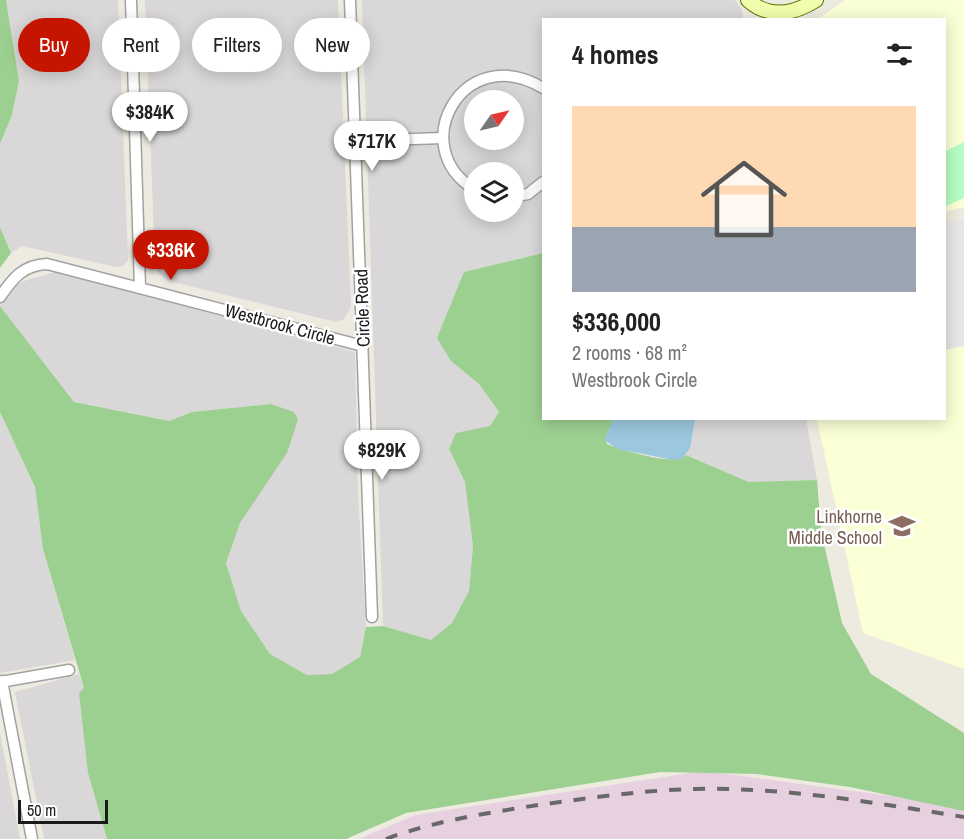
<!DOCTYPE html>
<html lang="en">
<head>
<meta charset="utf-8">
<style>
  body { margin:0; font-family:"Archivo Narrow",sans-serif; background:#f6f6f6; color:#222; height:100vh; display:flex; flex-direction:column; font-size:22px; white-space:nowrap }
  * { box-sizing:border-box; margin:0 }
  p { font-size:20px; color:#767676 }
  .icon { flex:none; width:33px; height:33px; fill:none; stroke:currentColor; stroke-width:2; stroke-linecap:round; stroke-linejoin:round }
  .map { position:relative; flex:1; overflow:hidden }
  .details { position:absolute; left:542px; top:18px; width:404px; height:402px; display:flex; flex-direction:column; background:#fff; border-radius:0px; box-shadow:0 3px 15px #0003 }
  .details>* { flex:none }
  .top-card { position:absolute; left:18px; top:18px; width:434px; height:54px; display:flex; gap:12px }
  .needle { width:39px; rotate:56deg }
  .fabs { position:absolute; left:464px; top:90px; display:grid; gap:12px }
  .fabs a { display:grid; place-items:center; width:60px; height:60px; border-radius:50%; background:#fff; box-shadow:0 3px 15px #0003; font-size:30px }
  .scale { position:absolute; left:18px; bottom:15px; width:90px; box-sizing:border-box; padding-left:6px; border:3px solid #1a1a1a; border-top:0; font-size:16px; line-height:21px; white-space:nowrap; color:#1a1a1a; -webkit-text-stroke:4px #fff; paint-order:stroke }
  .price { position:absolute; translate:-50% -51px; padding:0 14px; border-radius:21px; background:#fff; color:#222; font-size:20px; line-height:39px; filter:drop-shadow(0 2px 3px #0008) }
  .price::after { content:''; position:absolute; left:50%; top:36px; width:18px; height:14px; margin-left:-9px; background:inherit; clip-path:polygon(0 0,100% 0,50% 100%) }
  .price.selected { background:#c51500; color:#fff }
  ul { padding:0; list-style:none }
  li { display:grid; align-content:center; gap:12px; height:318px; padding:0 30px }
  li+li { border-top:2px solid #e0e0e0 }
  li span { display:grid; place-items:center; height:186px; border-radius:0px; color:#555 }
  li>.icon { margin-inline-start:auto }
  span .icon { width:108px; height:108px; fill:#fffc; stroke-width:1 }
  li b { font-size:26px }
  h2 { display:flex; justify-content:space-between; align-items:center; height:72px; padding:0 30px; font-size:26px }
  .pill { padding:0 21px; border-radius:27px; background:#fff; box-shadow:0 3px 15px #0003; font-size:21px; line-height:54px }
  .pill.selected { background:#c51500; color:#fff }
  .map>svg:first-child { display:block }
  .residential { fill:#d9d7d7; fill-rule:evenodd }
  .industrial { fill:#e7d0e0 }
  .education { fill:#fbffd6 }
  .forest { fill:#9cd090 }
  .park { fill:#b6fdc3 }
  .parking { fill:#e6e6e6 }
  .water { fill:#9bc8df }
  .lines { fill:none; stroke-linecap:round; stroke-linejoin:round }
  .street-casing { stroke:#a1a1a1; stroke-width:13 }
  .secondary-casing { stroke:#5a7300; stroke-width:16 }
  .street { stroke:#fff; stroke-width:10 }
  .secondary { stroke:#f1feac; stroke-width:14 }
  .rail { stroke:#686868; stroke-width:4; stroke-dasharray:12 12; stroke-linecap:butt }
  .labels { text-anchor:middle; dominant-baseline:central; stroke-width:5; stroke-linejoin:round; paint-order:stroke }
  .street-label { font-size:18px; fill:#1a1a1a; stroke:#fff }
  .education-label { font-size:18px; fill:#785e54; stroke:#fff; text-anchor:end }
</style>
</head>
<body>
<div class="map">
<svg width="964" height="839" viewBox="0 0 964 839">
  <rect width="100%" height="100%" fill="#edeadf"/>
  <g class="residential">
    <path d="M6 0H118L128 260 123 266 116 267 22 246 11 253 0 227V144L12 115 19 81Z"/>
    <path d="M145 0H338L351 307 344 319 336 322 169 281 159 274 155 263Z"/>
    <path d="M362 0H735L742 10 743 19 543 20V253L464 272 451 361 479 384 499 412 490 426 456 434 449 449 465 482 473 546 469 591 452 623 431 640 383 626ZM474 100H513V140H474ZM474 172H513V212H474Z"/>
    <path d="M55 272 355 352 358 494 366 627 360 657 332 674 307 675 270 654 241 611 226 563 240 523 287 453 294 412 271 404 192 412 169 421 74 402 0 306 9 290 24 281Z"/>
    <path d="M0 412 35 487 43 549 75 660 0 673Z"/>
    <path d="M614 419H806L817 480 749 482 687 455 608 432Z"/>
    <path d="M79 674 84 688 88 773 107 839H44L15 692Z"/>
    <path d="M0 733 20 839H0Z"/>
  </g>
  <path class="industrial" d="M704 771 964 806V839H359L415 815Z"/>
  <g class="education">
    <path d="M845 0H964V207L944 212V20H816Z"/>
    <path d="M964 221V669L863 633 817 419 944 418V225Z"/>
  </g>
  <g class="forest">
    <path d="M0 0H6L19 81 12 115 0 144Z"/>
    <path d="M0 227 11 253 0 268Z"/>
    <path d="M543 253V418L614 419 605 438 607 444C622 450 675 467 686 455L749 482 817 480 821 531 842 623 871 674 964 733V811L850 787 757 774 660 772 406 813 346 839H107L88 773 79 693 84 688 43 549 35 487 0 412V306L74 402 169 421 192 412 271 404 294 412 298 419 287 453 240 523 226 563 241 611 270 654 307 675 332 674 360 657 366 627 383 626 431 640 452 623 469 591 473 546 465 482 449 449 456 433 490 426 499 412 479 384 451 361 437 338 464 272Z"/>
  </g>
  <path class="park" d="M964 142V198L944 207V152Z"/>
  <path class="parking" d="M964 219V346L944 350V223Z"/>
  <path class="water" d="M614 419H695L690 448 682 459 673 460 618 449 604 440Z"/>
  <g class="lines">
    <g class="street-casing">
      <g id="street">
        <path d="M131 0 140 288"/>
        <path d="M350 0 372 617"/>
        <path d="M356 141 443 138"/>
        <path d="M474 189C405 147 463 40 543 88"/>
        <path d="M513 197 528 194 543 182"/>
        <path d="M0 297C13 278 23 265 47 264L363 346"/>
        <path d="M2 681 32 839"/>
        <path d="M0 682 69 670"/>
      </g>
    </g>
    <g class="secondary-casing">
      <path id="secondary" d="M748 0C769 19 794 14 816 0"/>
    </g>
    <use href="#street" class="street"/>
    <use href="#secondary" class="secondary"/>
    <path class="rail" d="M386 839C434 821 487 813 538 805 590 798 643 790 696 789 785 787 876 803 964 817"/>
  </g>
  <defs>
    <g id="school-bare" transform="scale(2.07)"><path d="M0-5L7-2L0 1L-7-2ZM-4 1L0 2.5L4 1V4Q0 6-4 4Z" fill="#8d6e63" stroke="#fff" stroke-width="2.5" paint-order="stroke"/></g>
  </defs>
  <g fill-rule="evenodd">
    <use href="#school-bare" x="902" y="526"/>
  </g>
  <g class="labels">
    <g class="street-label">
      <text transform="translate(362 308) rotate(-92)">Circle Road</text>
      <text transform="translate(280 324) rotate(15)">Westbrook Circle</text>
    </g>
    <g class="education-label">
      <text x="882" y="516">Linkhorne<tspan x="882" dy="21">Middle School</tspan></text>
    </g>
  </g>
</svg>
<div class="fabs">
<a><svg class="needle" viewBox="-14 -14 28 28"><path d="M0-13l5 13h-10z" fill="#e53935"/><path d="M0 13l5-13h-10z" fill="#767676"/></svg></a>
<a><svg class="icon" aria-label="layers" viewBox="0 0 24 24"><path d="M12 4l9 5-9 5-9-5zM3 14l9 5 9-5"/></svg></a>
</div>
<div class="scale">50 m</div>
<b class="price" style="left:150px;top:143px">$384K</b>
<b class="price" style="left:372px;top:172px">$717K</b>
<b class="price selected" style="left:171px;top:281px">$336K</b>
<b class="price" style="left:382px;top:481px">$829K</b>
<div class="top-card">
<a class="pill selected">Buy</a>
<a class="pill">Rent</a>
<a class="pill">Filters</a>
<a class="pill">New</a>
</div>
<section class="details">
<h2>4 homes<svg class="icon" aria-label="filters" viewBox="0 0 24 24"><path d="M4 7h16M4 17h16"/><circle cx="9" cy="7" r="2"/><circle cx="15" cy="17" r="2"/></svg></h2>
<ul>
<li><span style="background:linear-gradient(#ffd9b3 65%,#9aa5b1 0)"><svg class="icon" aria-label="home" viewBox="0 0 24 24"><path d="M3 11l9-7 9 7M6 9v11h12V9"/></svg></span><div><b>$336,000</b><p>2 rooms · 68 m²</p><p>Westbrook Circle</p></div></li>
</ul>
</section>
</div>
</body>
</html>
